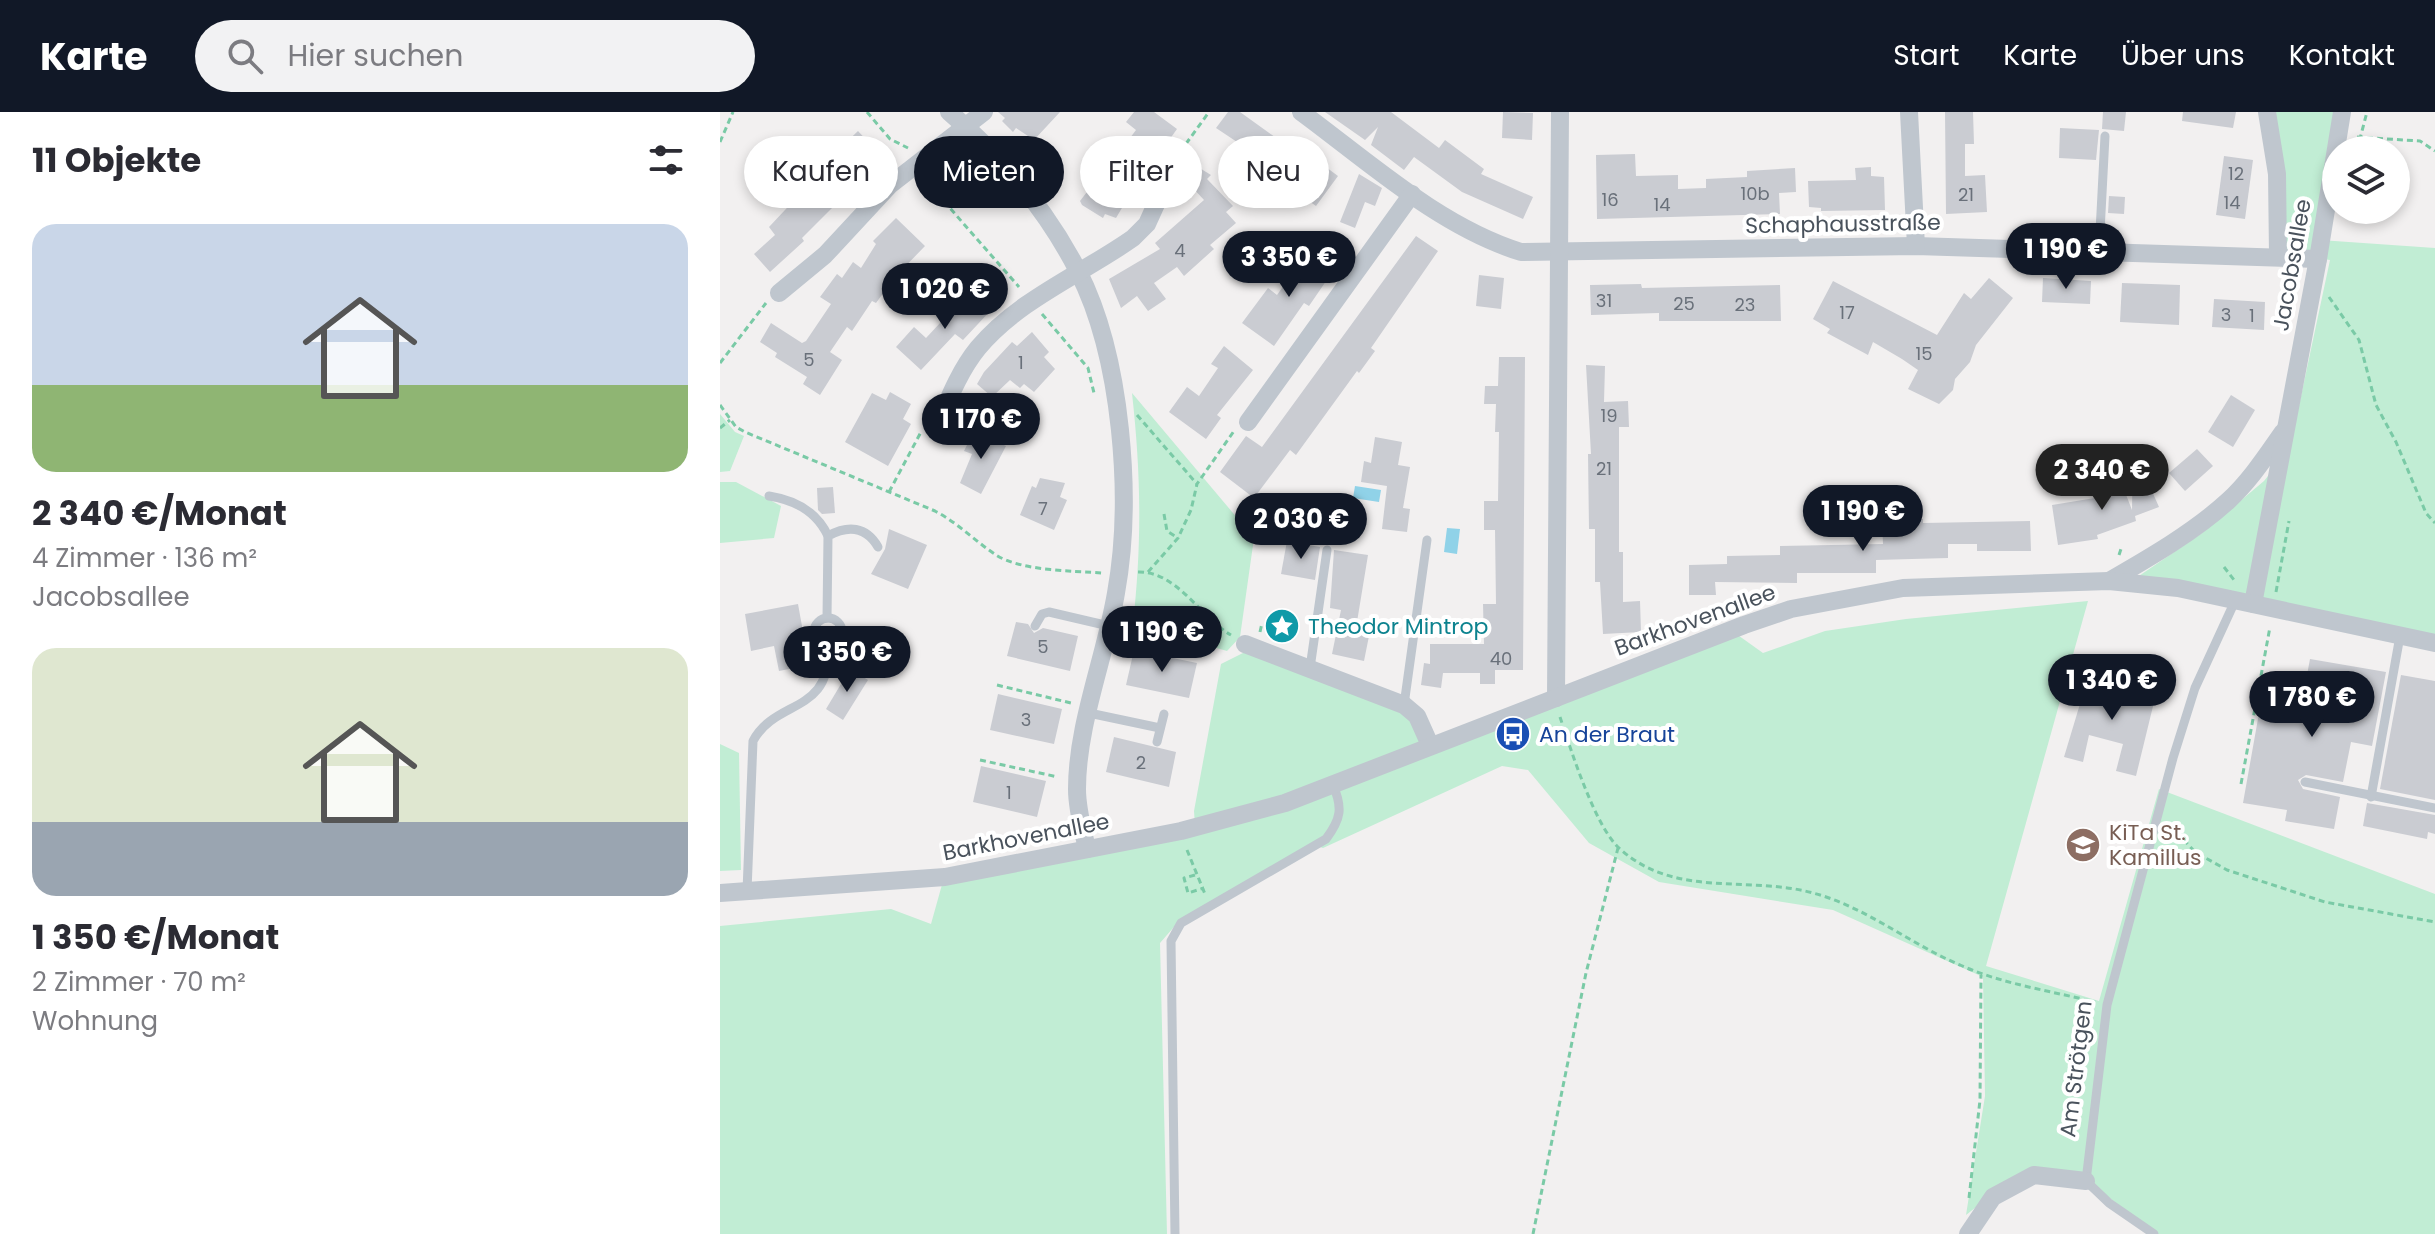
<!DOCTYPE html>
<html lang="de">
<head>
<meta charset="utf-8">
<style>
  body { margin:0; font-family:Poppins,sans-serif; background:#f2f2f3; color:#2b2b33; height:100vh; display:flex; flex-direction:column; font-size:30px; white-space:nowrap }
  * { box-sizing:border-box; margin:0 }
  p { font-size:26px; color:#7c7c81 }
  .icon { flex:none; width:44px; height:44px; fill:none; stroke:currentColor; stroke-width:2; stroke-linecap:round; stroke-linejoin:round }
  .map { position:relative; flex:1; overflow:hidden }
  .sheet { display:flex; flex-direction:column; background:#fff; width:720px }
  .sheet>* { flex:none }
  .guide { position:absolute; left:24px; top:24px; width:760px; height:72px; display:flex; gap:16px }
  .controls { position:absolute; left:1602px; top:24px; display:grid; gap:16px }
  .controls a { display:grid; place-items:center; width:88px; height:88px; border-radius:50%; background:#fff; box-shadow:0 4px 12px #0003; font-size:40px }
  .price { position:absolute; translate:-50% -68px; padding:0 18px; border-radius:28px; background:#111827; color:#fff; font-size:26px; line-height:52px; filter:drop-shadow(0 2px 4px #0008) }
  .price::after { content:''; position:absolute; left:50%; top:48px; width:24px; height:18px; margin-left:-12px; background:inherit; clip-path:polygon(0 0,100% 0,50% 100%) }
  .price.selected { background:#222; color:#fff }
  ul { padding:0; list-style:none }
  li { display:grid; align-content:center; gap:16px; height:424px; padding:0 32px }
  li span { display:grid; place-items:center; height:248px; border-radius:24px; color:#555 }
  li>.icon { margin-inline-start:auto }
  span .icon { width:144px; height:144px; fill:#fffc; stroke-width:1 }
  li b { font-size:34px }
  h2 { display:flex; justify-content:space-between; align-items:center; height:96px; padding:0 32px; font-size:34px }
  .pill { padding:0 28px; border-radius:36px; background:#fff; box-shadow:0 4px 12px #0003; font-size:28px; line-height:72px }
  .pill.selected { background:#111827; color:#fff }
  header { display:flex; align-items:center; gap:48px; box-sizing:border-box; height:112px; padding:0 40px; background:#111827; color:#fff }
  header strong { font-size:38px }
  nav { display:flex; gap:44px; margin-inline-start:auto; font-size:28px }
  .search { width:560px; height:72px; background:#f2f2f3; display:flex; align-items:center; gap:20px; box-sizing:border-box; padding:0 28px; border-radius:44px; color:#7c7c81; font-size:30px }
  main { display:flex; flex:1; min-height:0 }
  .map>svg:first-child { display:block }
  .green { fill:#c1edd4 }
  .water { fill:#90d2e8 }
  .building { fill:#caccd2 }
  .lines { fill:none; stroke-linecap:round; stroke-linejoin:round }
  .path { stroke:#7acaa6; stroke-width:3; stroke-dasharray:6 4; stroke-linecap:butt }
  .service { stroke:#bfc6ce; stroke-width:9 }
  .minor { stroke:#bfc6ce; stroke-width:18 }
  .labels { text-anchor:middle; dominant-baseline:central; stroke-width:8; stroke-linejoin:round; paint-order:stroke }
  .number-label { font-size:18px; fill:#69707a }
  .street-label { font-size:22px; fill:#49525c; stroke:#fff }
  .culture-label { font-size:22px; fill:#0d838f; stroke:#fff; text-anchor:start }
  .transit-label { font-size:22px; fill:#164399; stroke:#fff; text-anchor:start }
  .education-label { font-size:22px; fill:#785e54; stroke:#fff; text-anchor:start }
</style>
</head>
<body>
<header>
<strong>Karte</strong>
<div class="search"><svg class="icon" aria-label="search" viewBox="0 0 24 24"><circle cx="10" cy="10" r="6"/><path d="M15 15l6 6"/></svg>Hier suchen</div>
<nav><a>Start</a><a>Karte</a><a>Über uns</a><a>Kontakt</a></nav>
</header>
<main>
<section class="sheet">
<h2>11 Objekte<svg class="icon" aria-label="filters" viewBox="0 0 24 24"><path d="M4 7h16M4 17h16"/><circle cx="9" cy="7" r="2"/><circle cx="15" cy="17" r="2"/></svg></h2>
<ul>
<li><span style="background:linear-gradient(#c9d6e8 65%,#8fb573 0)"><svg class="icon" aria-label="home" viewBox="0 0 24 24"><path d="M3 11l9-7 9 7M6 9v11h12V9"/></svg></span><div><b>2 340 €/Monat</b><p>4 Zimmer · 136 m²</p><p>Jacobsallee</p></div></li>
<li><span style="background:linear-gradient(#dfe7d0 70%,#9aa5b1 0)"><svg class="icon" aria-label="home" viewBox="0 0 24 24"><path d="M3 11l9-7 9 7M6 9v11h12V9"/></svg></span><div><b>1 350 €/Monat</b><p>2 Zimmer · 70 m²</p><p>Wohnung</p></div></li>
</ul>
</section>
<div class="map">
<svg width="1715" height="1122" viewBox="0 0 1715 1122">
  <rect width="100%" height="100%" fill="#f2f0f0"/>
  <g class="green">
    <path d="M1548 0H1621L1600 128 1715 136V530L1416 466 1482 421 1544 369 1563 345 1574 317 1610 148 1560 141Z"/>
    <path d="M412 281 534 426 520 525 507 539 413 512C422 430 421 363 412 281Z"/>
    <path d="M0 302 15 320 24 324 10 359 0 360Z"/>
    <path d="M0 370H16L61 394 54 426 0 431Z"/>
    <path d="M1368 489 1266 854 1379 889 1439 677 1715 782V1122H1435L1367 1068 1328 1061 1274 1081 1246 1103 1265 984 1263 865 1113 798 939 770 869 731 808 658 782 654 603 736 594 733 460 808 440 831 447 1122H0V814L171 797 211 812 223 769 475 714 474 699 501 552 531 537 682 594 706 632 1015 521 1043 541 1105 519 1186 507Z"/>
    <path d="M0 632 19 641 21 758 0 759Z"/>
  </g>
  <g class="water">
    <path d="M635 374 661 378 659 390 633 386Z"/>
    <path d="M727 416 740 417 737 442 724 440Z"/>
  </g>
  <g class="building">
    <path d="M278 0H340L314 28 296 16 293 20 282 9 285 6Z"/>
    <path d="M414 0H434L457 17 447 31 443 27 427 48 422 44 398 76 409 84 396 106 385 102 383 106 362 93 360 89 380 63 372 56 382 42 392 50 416 18 406 10Z"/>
    <path d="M508 0H520L588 49 591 44 618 64 596 94 569 75 574 68 496 16Z"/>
    <path d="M605 0H671L719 36 725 28 764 57 761 62 813 85 803 107 742 80 694 45 684 58 651 33 658 15 645 28Z"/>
    <path d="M783 0 813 1 812 28 782 26Z"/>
    <path d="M1225 0H1253L1254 32H1245V64L1265 63 1267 100 1226 102Z"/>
    <path d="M1383 0H1406L1404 19 1382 17Z"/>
    <path d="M1463 0H1516L1513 16 1462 9Z"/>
    <path d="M1340 16 1379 18 1376 48 1339 46Z"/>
    <path d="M138 19 167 50 128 86 125 83 82 126 84 129 50 160 34 142 55 123 49 115 111 49 109 47Z"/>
    <path d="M915 42 916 64 958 63V77L986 76V67L1027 65V59L1075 56 1076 80 1059 81 1060 102 877 107 876 43Z"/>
    <path d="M1504 44 1533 48 1525 107 1496 103Z"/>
    <path d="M473 52 491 63 487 67 513 94 506 100 516 111 490 133 494 137 464 164 457 155 434 171 446 187 428 199 417 184 401 196 389 167 440 137 435 131 484 88 461 63Z"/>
    <path d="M1151 55V64L1164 65 1165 98 1101 99V96L1089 95 1088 69 1136 68 1135 56Z"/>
    <path d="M639 62 662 76 655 94 645 90 635 116 620 110Z"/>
    <path d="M1389 84 1405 85 1404 102 1388 101Z"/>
    <path d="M176 106 205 134 175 165 156 191 152 189 132 219 127 215 110 240 122 248 100 283 83 272 87 265 55 245 57 241 40 230 51 211 82 231 86 229 111 192 100 185 117 162 122 166 133 150 141 156 156 132 153 129Z"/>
    <path d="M696 124 718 139 651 236 655 239 639 261 637 259 576 343 570 338 534 386 500 360 526 324 542 335Z"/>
    <path d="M589 138 615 156 589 194 584 191 554 234 522 211 548 176 557 183Z"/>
    <path d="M759 163 784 166 781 197 756 194Z"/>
    <path d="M1269 166 1293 186 1256 233 1250 250 1235 267 1233 278 1219 292 1188 277 1198 258 1182 247 1153 230 1148 243 1107 221 1110 217 1093 207 1113 169 1217 223 1244 181 1251 187Z"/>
    <path d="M1323 166 1371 169 1370 192 1322 190Z"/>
    <path d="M1402 171 1460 173 1459 213 1400 210Z"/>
    <path d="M921 172 922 176 1060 173 1061 209H939V201L871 203 870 173Z"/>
    <path d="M251 178 272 197 243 228 235 222 201 258 176 235 194 215 206 226Z"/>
    <path d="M1494 187 1545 190 1544 218 1492 215Z"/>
    <path d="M312 220 329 240 324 245 335 257 314 280 304 272 300 276 290 268 272 285 257 272 264 260 292 230 297 234Z"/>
    <path d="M504 234 533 258 497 303 501 306 486 327 449 300 467 275 479 284 498 256 491 252Z"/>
    <path d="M779 245H805L803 558H775V572H760V561H723L721 576 701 573 704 551 710 552V532H764L763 492H776L775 418H764V389H778L779 320H775L776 292H764L765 274H778Z"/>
    <path d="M866 253 885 254 884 290 908 289 909 315H899V440H903V490L920 489 921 520 883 522 880 470H875V417H869L868 342H871Z"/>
    <path d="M170 280 191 292 183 307 191 312 168 354 125 330 152 281 166 288Z"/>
    <path d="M1511 283 1535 298 1513 335 1488 320Z"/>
    <path d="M254 319 286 334 261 382 240 371 252 342 244 339Z"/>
    <path d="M655 325 682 330 678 353 690 355 683 396 690 397 687 420 662 417 667 374 641 370 644 349 651 351Z"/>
    <path d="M1477 337 1493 354 1465 379 1449 361Z"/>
    <path d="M1413 339 1428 380 1431 377 1439 395 1415 404 1416 409 1377 423 1378 427 1338 433 1332 393 1387 384 1386 381 1403 375 1412 398Z"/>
    <path d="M320 366 345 371 340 385 347 388 334 418 300 403 312 374 316 376Z"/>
    <path d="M113 375 115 401 102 402 98 398 97 376Z"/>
    <path d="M1203 407V411L1310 409 1311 439H1257V432H1228V446L1156 448V461H1077V471L995 470 996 483H969V453L1007 452V444L1060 443V434L1163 432 1162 408Z"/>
    <path d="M169 417 207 433 188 477 151 462 165 437Z"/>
    <path d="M567 429 600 435 595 468 561 462Z"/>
    <path d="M614 438 648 443 636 516 650 519 644 549 612 542 621 498 610 496Z"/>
    <path d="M78 492 89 553 59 559 54 534 31 539 25 502Z"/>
    <path d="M296 510 308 512 314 521 323 516 358 524 350 559 287 544Z"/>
    <path d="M414 538 477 551 469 586 406 573Z"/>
    <path d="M1590 547 1666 560 1652 634 1631 630 1623 670 1586 663 1578 668 1583 677 1620 685 1614 717 1565 709 1567 698 1523 691 1544 573 1584 579Z"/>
    <path d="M130 557 148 568 123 608 106 597Z"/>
    <path d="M1369 562 1401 570 1399 577 1435 586 1416 664 1396 659 1403 632 1369 623 1363 650 1344 645Z"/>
    <path d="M1681 563 1715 569V688L1660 677Z"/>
    <path d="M278 582 342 597 334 632 270 618Z"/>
    <path d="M394 625 456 640 449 675 386 660Z"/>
    <path d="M261 654 326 669 317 705 253 690Z"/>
    <path d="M1647 691 1715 703V722L1708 720 1707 727 1643 714Z"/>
  </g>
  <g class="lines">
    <g class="path">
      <path d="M147 0 170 27 188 36"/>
      <path d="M1637 25 1700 29 1715 39"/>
      <path d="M0 30 13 0"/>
      <path d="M1637 38 1647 0"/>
      <path d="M212 62 222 87 299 175"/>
      <path d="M442 75 447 58 489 0"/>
      <path d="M1609 185 1639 228 1656 293 1676 330 1706 401 1715 411"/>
      <path d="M322 202 368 256 374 281"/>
      <path d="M0 251 46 191"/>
      <path d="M0 293 16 315 25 320 215 399C238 411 255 429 276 443 301 459 353 459 382 461"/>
      <path d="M417 303 477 372"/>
      <path d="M0 316 10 308"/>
      <path d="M169 380 201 320"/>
      <path d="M444 402 447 419 458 426"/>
      <path d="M1399 443 1402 434"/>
      <path d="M1504 455 1514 468"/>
      <path d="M418 460C457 459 480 505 511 523"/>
      <path d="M428 460 458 426 471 398 477 372 514 319"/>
      <path d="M1556 480 1569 409"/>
      <path d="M405 519 442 528 443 533"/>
      <path d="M540 520 542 511"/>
      <path d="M83 523 95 521"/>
      <path d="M277 573 351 591"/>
      <path d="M840 605C851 638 875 715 900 737 956 787 1028 763 1093 781 1146 795 1190 832 1240 853 1282 872 1331 879 1375 890"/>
      <path d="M260 648 338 665"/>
      <path d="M1521 672 1550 515"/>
      <path d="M1450 713 1475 740 1507 758 1605 790 1715 810"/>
      <path d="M467 738 485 782"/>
      <path d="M475 763 464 766 468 781 484 776"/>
      <path d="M1249 1086 1260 988 1261 863"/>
      <path d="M813 1122 866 861 898 736"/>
    </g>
    <g class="service">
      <path d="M1379 139 1385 24"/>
      <path d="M49 384C75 388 97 400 108 424"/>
      <path d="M107 506 108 424C128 413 146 414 158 435"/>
      <circle cx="108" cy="520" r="14"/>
      <path d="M315 514 322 502 329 500 389 514"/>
      <path d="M590 556 607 438"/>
      <path d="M684 593 707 428"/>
      <path d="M369 601 440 616"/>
      <path d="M437 630 444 602"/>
      <path d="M1585 670 1715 696"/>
      <path d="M1651 685 1680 524"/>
      <path d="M27 779 33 629C56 586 112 603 108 534"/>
      <path d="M455 1122 451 829 461 811 606 727C621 707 623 696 613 673"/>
      <path d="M1434 1122 1389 1091 1366 1069 1387 893 1453 646 1475 576 1515 489"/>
    </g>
    <g class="minor">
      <path d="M229 0C282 45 326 97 358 159 402 245 413 387 396 481 385 546 357 612 357 677 357 698 363 718 367 737"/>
      <path d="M581 0C649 50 720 115 801 140L1196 134 1598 147"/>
      <path d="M1189 0 1196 134"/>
      <path d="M1547 0 1557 62 1558 143"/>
      <path d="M59 181 105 143 170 73 264 0"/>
      <path d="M528 310 692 82"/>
      <path d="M218 312C229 286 240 258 258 236 299 187 362 162 413 126L427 112 437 90"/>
      <path d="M1389 469C1429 446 1474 420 1508 389 1530 369 1546 344 1563 320"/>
      <path d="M1533 492 1598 147 1622 0"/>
      <path d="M525 532 684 593 697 604 710 633"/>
      <path d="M836 586 840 0"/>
      <path d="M0 781 225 765 461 719 565 691 1024 513 1071 497 1183 476 1389 469 1458 476 1715 531"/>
      <path d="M1248 1122 1273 1085 1314 1063 1366 1069"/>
    </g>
  </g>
  <defs>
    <g id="sight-disc" transform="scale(1.8)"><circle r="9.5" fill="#0f9aa8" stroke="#fff"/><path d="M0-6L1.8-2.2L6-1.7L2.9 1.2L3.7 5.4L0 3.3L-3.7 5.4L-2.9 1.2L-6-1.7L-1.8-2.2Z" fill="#fff"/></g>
    <g id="bus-disc" transform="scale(1.8)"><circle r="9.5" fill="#1a4fb4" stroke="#fff"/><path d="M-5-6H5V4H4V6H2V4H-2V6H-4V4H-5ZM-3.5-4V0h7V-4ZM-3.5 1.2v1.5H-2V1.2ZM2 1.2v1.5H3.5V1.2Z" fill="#fff"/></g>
    <g id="school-disc" transform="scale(1.8)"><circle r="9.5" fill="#8d6e63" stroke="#fff"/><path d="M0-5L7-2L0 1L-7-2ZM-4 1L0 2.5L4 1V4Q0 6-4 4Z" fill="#fff"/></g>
  </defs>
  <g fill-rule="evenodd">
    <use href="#sight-disc" x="562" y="514"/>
    <use href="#bus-disc" x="793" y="622"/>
    <use href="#school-disc" x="1363" y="733"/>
  </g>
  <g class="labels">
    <g class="number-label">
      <text x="1516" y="61">12</text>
      <text x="1035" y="81">10b</text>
      <text x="1246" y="82">21</text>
      <text x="890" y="87">16</text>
      <text x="1512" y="90">14</text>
      <text x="942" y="92">14</text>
      <text x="460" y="138">4</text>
      <text x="884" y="188">31</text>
      <text x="964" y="191">25</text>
      <text x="1025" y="192">23</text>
      <text x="1127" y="200">17</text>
      <text x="1506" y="202">3</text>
      <text x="1532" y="203">1</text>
      <text x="1204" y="241">15</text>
      <text x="89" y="247">5</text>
      <text x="301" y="250">1</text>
      <text x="889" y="303">19</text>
      <text x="884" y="356">21</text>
      <text x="323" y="396">7</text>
      <text x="323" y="534">5</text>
      <text x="781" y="546">40</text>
      <text x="306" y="607">3</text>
      <text x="421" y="650">2</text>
      <text x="289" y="680">1</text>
    </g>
    <g class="street-label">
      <text transform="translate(1123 112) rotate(-1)">Schaphausstraße</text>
      <text transform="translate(1572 153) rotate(-80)">Jacobsallee</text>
      <text transform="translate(975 508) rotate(-20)">Barkhovenallee</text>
      <text transform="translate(306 725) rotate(-11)">Barkhovenallee</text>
      <text transform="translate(1356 957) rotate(-83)">Am Strötgen</text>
    </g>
    <g class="culture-label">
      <text x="588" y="514">Theodor Mintrop</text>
    </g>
    <g class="transit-label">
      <text x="819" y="622">An der Braut</text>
    </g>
    <g class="education-label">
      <text x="1389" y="720">KiTa St.<tspan x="1389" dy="25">Kamillus</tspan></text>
    </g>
  </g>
</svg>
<div class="controls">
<a><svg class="icon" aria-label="layers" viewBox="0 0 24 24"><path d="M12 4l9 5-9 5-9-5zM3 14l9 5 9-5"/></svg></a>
</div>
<b class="price" style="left:1346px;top:179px">1 190 €</b>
<b class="price" style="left:569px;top:187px">3 350 €</b>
<b class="price" style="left:225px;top:219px">1 020 €</b>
<b class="price" style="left:261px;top:349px">1 170 €</b>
<b class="price selected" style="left:1382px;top:400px">2 340 €</b>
<b class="price" style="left:1143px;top:441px">1 190 €</b>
<b class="price" style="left:581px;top:449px">2 030 €</b>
<b class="price" style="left:442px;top:562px">1 190 €</b>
<b class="price" style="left:127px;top:582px">1 350 €</b>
<b class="price" style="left:1392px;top:610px">1 340 €</b>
<b class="price" style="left:1592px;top:627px">1 780 €</b>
<div class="guide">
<a class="pill">Kaufen</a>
<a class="pill selected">Mieten</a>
<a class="pill">Filter</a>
<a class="pill">Neu</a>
</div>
</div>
</main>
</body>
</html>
